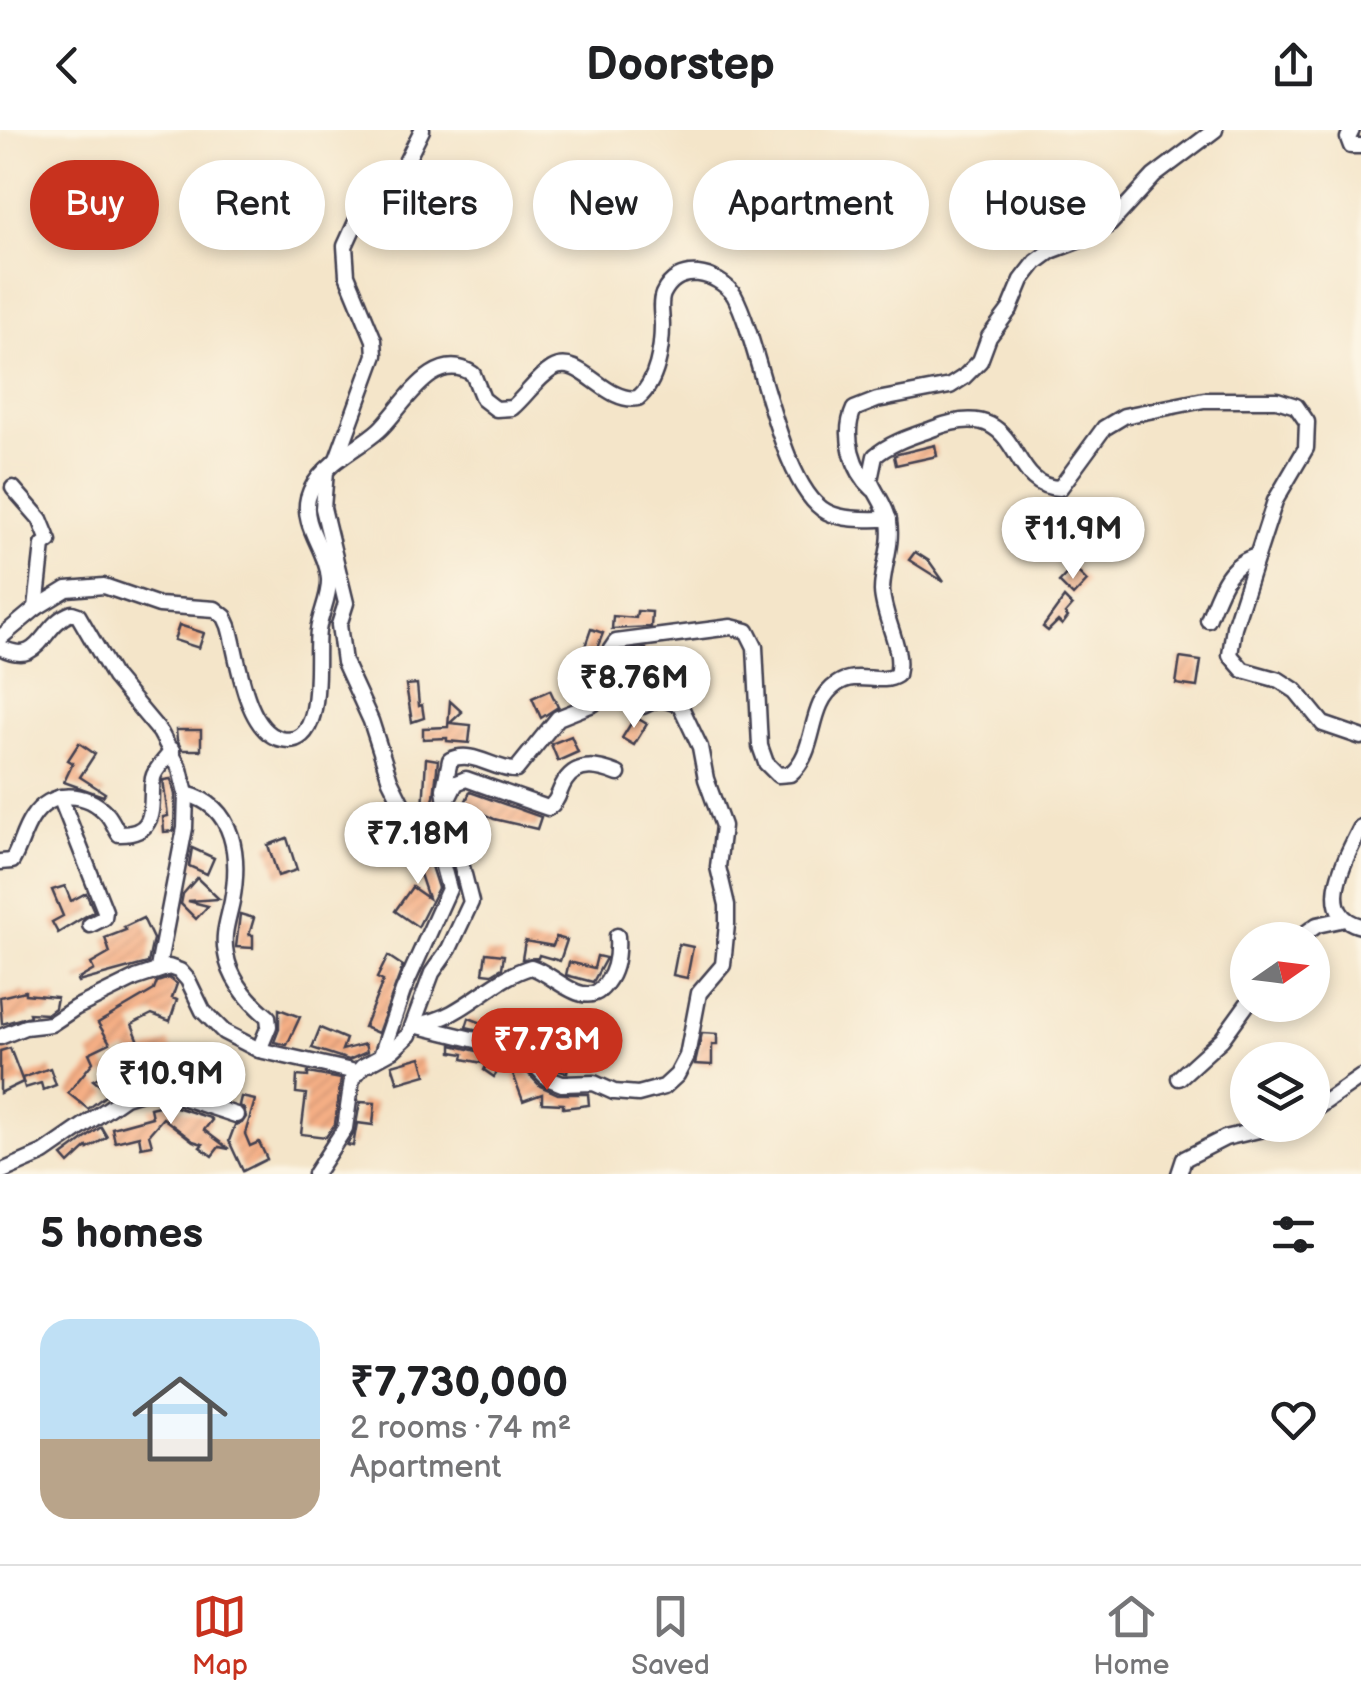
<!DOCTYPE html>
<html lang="en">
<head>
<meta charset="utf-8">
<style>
  body { margin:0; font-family:"Balsamiq Sans",sans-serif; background:#f6f6f6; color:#202124; height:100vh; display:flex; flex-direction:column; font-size:38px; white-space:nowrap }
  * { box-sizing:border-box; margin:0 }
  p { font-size:32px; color:#757577 }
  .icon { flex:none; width:55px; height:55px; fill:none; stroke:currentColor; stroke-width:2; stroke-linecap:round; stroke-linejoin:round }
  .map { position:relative; height:1044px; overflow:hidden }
  .drawer { display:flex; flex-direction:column; background:#fff; flex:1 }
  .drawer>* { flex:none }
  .hud { position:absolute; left:30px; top:30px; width:1302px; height:90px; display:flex; gap:20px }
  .needle { width:65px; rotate:76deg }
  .fabs { position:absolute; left:1230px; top:792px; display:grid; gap:20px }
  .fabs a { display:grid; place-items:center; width:100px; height:100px; border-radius:50%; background:#fff; box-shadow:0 5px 15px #0003; font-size:50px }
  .price { position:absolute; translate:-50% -85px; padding:0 22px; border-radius:35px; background:#fff; color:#222; font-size:32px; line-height:65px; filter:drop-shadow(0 2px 5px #0008) }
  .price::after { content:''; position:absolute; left:50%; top:60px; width:30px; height:22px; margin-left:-15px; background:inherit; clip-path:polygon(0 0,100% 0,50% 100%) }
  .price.on { background:#c8321e; color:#fff }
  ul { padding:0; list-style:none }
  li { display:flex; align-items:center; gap:30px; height:250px; padding:0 40px }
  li+li { border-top:2px solid #e0e0e0 }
  li span { display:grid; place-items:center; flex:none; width:280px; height:200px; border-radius:30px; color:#555 }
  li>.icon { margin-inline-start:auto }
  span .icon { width:120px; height:120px; fill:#fffc; stroke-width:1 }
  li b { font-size:42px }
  h2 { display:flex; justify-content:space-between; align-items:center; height:120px; padding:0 40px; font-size:42px }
  .pill { padding:0 35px; border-radius:45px; background:#fff; box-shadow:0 5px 15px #0003; font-size:35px; line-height:90px }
  .pill.on { background:#c8321e; color:#fff }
  header { display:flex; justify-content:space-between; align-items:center; height:130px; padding:0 40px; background:#fff; font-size:45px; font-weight:700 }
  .dock { display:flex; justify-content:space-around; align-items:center; height:140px; border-top:2px solid #e0e0e0; background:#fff; font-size:28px; color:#757577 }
  .dock a { display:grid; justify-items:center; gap:5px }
  .dock .on { color:#c8321e }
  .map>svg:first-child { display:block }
  .building { fill:url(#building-hatch) }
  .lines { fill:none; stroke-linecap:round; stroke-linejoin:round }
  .minor-casing { stroke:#423f50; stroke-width:19 }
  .minor { stroke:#fff; stroke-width:14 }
</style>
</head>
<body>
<header><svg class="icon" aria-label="back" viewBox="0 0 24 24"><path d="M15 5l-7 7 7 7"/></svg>Doorstep<svg class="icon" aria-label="share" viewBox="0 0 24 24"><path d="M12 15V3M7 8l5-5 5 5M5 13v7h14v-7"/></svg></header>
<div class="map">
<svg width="1361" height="1044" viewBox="0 0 1361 1044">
  <defs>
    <pattern id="building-hatch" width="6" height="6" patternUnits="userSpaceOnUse" patternTransform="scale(2.5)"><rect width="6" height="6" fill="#f5af85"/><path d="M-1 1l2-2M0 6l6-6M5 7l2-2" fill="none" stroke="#d29674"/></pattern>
  </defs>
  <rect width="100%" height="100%" fill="#fcf5e5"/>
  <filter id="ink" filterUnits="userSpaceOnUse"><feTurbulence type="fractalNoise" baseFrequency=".01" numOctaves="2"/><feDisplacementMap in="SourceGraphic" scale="20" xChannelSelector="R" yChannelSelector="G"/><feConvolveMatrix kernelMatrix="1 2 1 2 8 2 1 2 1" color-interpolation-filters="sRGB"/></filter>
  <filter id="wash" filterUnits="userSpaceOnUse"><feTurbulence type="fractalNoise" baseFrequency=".0048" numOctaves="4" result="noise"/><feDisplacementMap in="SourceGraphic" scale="40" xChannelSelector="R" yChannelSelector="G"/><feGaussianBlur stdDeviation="2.25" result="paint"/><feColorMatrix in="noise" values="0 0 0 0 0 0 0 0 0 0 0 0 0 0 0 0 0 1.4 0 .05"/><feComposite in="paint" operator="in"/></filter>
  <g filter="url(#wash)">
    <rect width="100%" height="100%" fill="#f4e5c9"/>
    <g id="blocks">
      <g class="building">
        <path d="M935 315 937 326 896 335 894 326 898 324Z"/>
        <path d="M915 422 929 431 944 452 909 430Z"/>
        <path d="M1073 437 1087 451 1073 466 1059 452Z"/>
        <path d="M1064 468 1072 476 1065 484 1068 487 1062 495 1058 491 1048 501 1043 497Z"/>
        <path d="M637 481 652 482 651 497 612 499 613 486 636 488Z"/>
        <path d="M179 495 204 503 199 518 174 510Z"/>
        <path d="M591 499 603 503 594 526H592L586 557 571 554 575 534H579Z"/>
        <path d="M646 519V540H629V521Z"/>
        <path d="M1180 528 1201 531 1197 557 1176 554Z"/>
        <path d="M417 554 419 576 422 575 424 588 412 592 406 555Z"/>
        <path d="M550 560 558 577 541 588 532 568Z"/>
        <path d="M450 571 462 582 450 593 471 595 469 613 447 611V608L423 609V598L448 597Z"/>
        <path d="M635 587 647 594 634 615 622 608Z"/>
        <path d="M176 600H201V620H182L177 610Z"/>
        <path d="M571 606 578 622 558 631 551 614Z"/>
        <path d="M79 613 95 624 80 647 105 663 103 666 64 652 73 633 68 630Z"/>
        <path d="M426 628 438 630 434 667 430 680 423 679Z"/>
        <path d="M171 649 175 665 174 697V701L164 702 163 687 168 686 163 650Z"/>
        <path d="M470 662 541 687 537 699 494 689 464 675Z"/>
        <path d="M407 701 431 736 438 758 418 797 395 781 412 757 428 768 413 723 399 708Z"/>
        <path d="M287 708 297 740 278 746 268 715Z"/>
        <path d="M192 718 214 728 207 744 189 736Z"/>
        <path d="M197 748 219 769 188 771 208 776 196 789 181 774 183 764Z"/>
        <path d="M65 756 71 771 86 763 94 781 58 803 52 792 63 786 52 760Z"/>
        <path d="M240 784 254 788 249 805H253V818L236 817Z"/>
        <path d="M143 788 153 809 148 833 78 852 77 850 94 840 91 834 110 823 105 808 126 800 124 797Z"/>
        <path d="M556 807 567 810 560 831 539 825 538 828 522 829 525 811 553 816Z"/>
        <path d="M679 814 693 817 687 848 673 845Z"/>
        <path d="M486 823 504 825 502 838 492 844 483 843Z"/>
        <path d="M388 826 403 836 378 903 364 897 383 851 377 848Z"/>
        <path d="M597 826 606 828 593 852 566 845 569 832 594 838Z"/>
        <path d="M169 848 177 854 172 868 177 870 170 891 152 884 132 894 142 919 146 921 169 912 173 924 155 931 162 948 127 955 123 946 137 940 127 920 104 932 109 942 93 950 109 963 88 979 68 963 93 932 89 923 110 913 98 893 154 860 157 852Z"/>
        <path d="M25 861V864L57 867 55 878 47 884 29 883 30 886 2 894 0 867Z"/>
        <path d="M279 879 300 887 287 915 274 912 279 899Z"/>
        <path d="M469 888 505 902 507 892 524 895 522 910 466 897Z"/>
        <path d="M320 898 346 909 342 920 365 914 367 922 349 930 312 918Z"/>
        <path d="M702 903 717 904V915H712V935L695 934Z"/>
        <path d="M549 912 562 935 568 936 567 943 553 939 535 920Z"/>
        <path d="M452 915 506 928 494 947 484 940 487 934 463 929 464 924 452 922Z"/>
        <path d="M10 918 23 952 0 963V921Z"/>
        <path d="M224 926 237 941 222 955 209 940Z"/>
        <path d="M421 927 426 945 398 953 392 935Z"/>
        <path d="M50 938 56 955 43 960 41 953 25 958 22 948Z"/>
        <path d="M525 940 540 956 558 964H588L589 975 563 978V974L542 973V964L523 971 513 944Z"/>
        <path d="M308 943 341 949 335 994 326 1007 301 1004 306 964 296 963 297 946 308 947Z"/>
        <path d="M241 967 255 970 245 1004 250 1016 259 1012 267 1029 243 1041 229 1011 235 995 242 993 246 987 244 979 239 975Z"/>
        <path d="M360 972 375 973 373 995 357 993 353 1016 347 1015 355 1000Z"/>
        <path d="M167 974 210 988 212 990 204 1000 229 1019 219 1017 212 1026 200 1017 203 1014 193 1011 163 988 149 1004 152 1015 141 1017 139 1006 115 1012 112 998 152 987 150 978Z"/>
        <path d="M101 997 107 1007 88 1019 87 1017 69 1034 62 1026Z"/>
      </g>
    </g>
  </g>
  <g filter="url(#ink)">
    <use href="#blocks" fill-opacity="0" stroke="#423f50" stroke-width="2.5"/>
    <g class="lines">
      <g class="minor-casing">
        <g id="minor">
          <path d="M1352 0 1348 8 1351 16H1361"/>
          <path d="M13 358 40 389 49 411 43 415 36 478"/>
          <path d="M873 359C853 341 842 305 854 279L877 270 950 256 964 247 980 231 989 207 1010 179 1022 150 1036 132 1051 121 1088 107 1110 94 1154 46 1215 0"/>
          <path d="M1208 490C1219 463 1226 434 1257 426"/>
          <path d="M0 508 36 478 67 459 92 457 104 456 159 475 215 479 225 487 229 496C238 526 245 601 281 609 328 620 314 526 318 501 320 483 330 467 329 449 328 422 301 396 308 368 317 335 356 321 379 300 403 278 433 217 473 244L483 269 496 279 512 278C526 266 537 248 552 239 580 222 604 274 638 268 657 252 662 219 662 195 662 185 659 173 663 164 678 132 717 142 734 165 760 212 780 358 827 382 845 391 870 389 889 389"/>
          <path d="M0 517C42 539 40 494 72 483L78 485 114 547 160 602 180 639 186 664 185 698 158 838"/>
          <path d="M186 664C236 676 240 728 232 771 228 791 222 804 226 824 230 850 250 872 268 887L269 896 259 920"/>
          <path d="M60 667 105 781 104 788 90 795"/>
          <path d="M446 673 456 653 466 649 548 678C559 671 558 662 565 651 578 631 600 637 618 644"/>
          <path d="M1361 697C1348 724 1312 784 1361 796"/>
          <path d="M0 732 12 731C20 718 23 701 32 688 50 660 86 660 107 684 112 690 115 698 119 704 161 705 149 671 153 648 155 638 167 629 172 620"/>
          <path d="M1305 810 1306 803 1317 795 1345 789"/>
          <path d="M419 894C463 888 490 849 531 837 554 843 586 885 607 852 617 839 618 822 617 806"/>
          <path d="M414 895 521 921 547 948 562 954 594 953 614 962 638 964 664 957 677 945 687 926 699 863 723 835 727 794V775L718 737 723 696 706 649 700 617 680 575 660 568 643 576"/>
          <path d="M0 907 25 897 51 894 75 878 136 848 169 837 180 841 188 850 203 881 224 902 259 920 356 942"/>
          <path d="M381 926 403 861 449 759 442 733 406 682 390 650 371 591 344 532 339 495 346 473 323 378 326 341 337 329 375 225 374 210 347 145 345 116 365 72 381 54 403 38 422 0"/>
          <path d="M1179 948 1222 909 1248 873"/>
          <path d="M1312 981 1361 947"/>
          <path d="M0 1042 44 1023 125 967 145 961H163L236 985"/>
          <path d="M315 1044 345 998 352 949 362 937 393 920 409 905 432 843 449 819 471 772 446 674 444 659 450 630C473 619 493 640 516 640L558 588 593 574 605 528 616 512 731 497 747 501 755 517 760 616 766 633 778 645 790 644C819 621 806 575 837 554 857 540 880 556 897 545 904 518 883 489 882 461 882 438 893 415 889 392 886 375 876 365 870 350L875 326C891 312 913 306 932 299 1027 262 1003 358 1060 358L1104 298 1124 286 1204 270H1277L1296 276 1307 292 1306 318 1275 371 1234 497 1230 525 1243 540 1279 550 1296 561 1323 594 1361 607"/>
          <path d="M1179 1044 1184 1029 1225 1008 1280 995"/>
        </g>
      </g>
      <use href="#minor" class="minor"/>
    </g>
  </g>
</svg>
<div class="fabs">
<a><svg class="needle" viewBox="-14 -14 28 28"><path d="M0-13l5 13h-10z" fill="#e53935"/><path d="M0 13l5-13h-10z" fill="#757577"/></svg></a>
<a><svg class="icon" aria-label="layers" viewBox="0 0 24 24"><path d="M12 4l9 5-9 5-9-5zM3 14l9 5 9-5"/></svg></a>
</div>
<b class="price" style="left:1073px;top:452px">₹11.9M</b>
<b class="price" style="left:634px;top:601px">₹8.76M</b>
<b class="price" style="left:418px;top:757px">₹7.18M</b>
<b class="price on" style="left:547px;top:963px">₹7.73M</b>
<b class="price" style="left:171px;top:997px">₹10.9M</b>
<div class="hud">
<a class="pill on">Buy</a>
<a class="pill">Rent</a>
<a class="pill">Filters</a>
<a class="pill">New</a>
<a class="pill">Apartment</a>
<a class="pill">House</a>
</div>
</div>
<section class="drawer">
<h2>5 homes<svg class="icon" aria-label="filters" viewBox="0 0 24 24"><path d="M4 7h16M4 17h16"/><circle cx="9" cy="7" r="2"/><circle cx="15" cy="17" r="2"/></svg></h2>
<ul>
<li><span style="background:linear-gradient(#bfe0f5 60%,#b9a48a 0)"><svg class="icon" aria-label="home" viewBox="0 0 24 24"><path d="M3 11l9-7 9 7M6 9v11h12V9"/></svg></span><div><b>₹7,730,000</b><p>2 rooms · 74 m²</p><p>Apartment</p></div><svg class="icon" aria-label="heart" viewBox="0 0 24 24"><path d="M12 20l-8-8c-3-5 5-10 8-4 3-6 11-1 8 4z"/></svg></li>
</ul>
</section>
<nav class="dock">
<a class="on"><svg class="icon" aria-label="map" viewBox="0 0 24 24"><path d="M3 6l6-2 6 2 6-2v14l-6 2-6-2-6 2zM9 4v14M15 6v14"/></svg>Map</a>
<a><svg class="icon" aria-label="saved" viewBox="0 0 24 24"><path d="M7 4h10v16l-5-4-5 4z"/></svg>Saved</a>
<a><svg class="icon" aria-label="home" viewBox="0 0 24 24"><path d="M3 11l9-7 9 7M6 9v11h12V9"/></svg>Home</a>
</nav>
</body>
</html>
